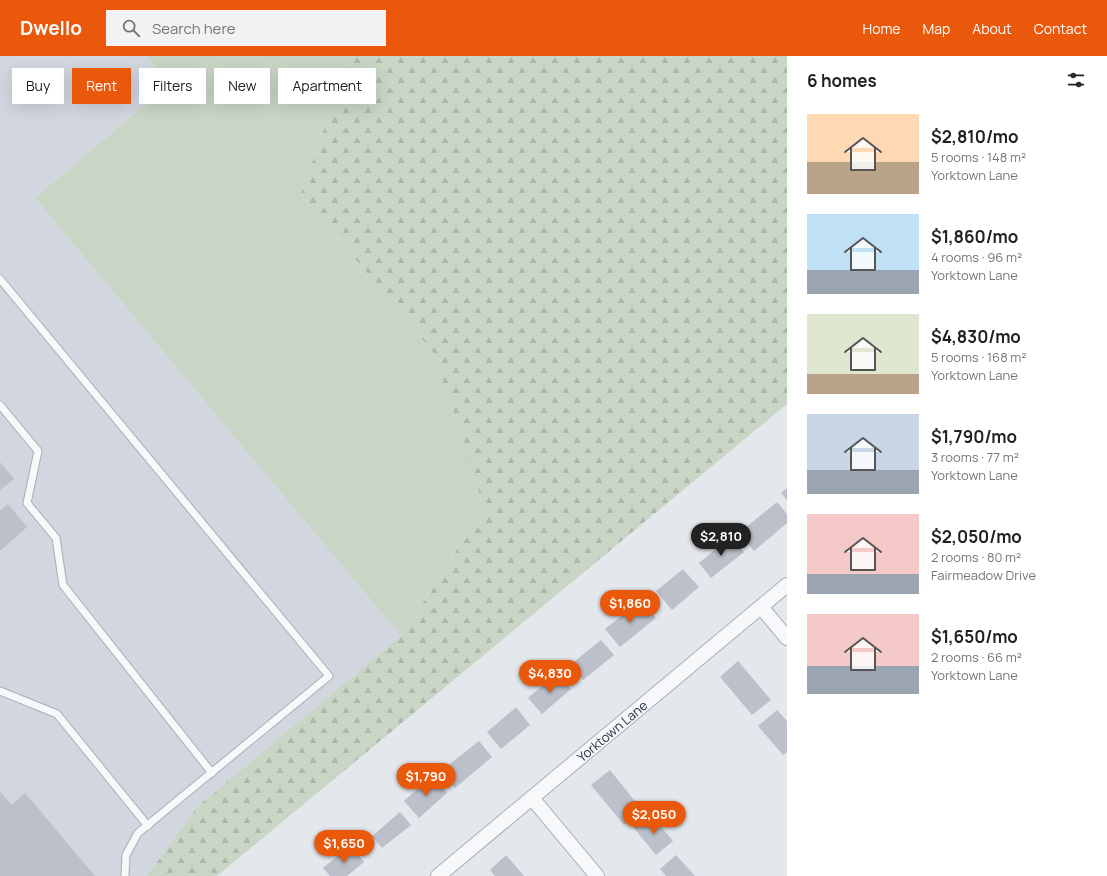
<!DOCTYPE html>
<html lang="en">
<head>
<meta charset="utf-8">
<style>
  body { margin:0; font-family:Manrope,sans-serif; background:#f2f2f2; color:#222; height:100vh; display:flex; flex-direction:column; font-size:15px; white-space:nowrap }
  * { box-sizing:border-box; margin:0 }
  p { font-size:13px; color:#767676 }
  .icon { flex:none; width:22px; height:22px; fill:none; stroke:currentColor; stroke-width:2; stroke-linecap:round; stroke-linejoin:round }
  .map { position:relative; flex:1; overflow:hidden }
  .sheet { display:flex; flex-direction:column; background:#fff; width:320px }
  .sheet>* { flex:none }
  .banner { position:absolute; left:12px; top:12px; width:380px; height:36px; display:flex; gap:8px }
  .price { position:absolute; translate:-50% -34px; padding:0 9px; border-radius:14px; background:#ea580c; color:#fff; font-size:13px; line-height:26px; filter:drop-shadow(0 1px 2px #0008) }
  .price::after { content:''; position:absolute; left:50%; top:24px; width:12px; height:9px; margin-left:-6px; background:inherit; clip-path:polygon(0 0,100% 0,50% 100%) }
  .price.on { background:#222; color:#fff }
  ul { padding:0; list-style:none }
  li { display:flex; align-items:center; gap:12px; height:100px; padding:0 20px }
  li span { display:grid; place-items:center; flex:none; width:112px; height:80px; border-radius:0px; color:#555 }
  li>.icon { margin-inline-start:auto }
  span .icon { width:48px; height:48px; fill:#fffc; stroke-width:1 }
  li b { font-size:17px }
  h2 { display:flex; justify-content:space-between; align-items:center; height:48px; padding:0 20px; font-size:17px }
  .tag { padding:0 14px; border-radius:0px; background:#fff; box-shadow:0 4px 16px #0002; font-size:14px; line-height:36px }
  .tag.on { background:#ea580c; color:#fff }
  header { display:flex; align-items:center; gap:24px; box-sizing:border-box; height:56px; padding:0 20px; background:#ea580c; color:#fff }
  header strong { font-size:19px }
  nav { display:flex; gap:22px; margin-inline-start:auto; font-size:14px }
  .search { width:280px; height:36px; background:#f2f2f2; display:flex; align-items:center; gap:10px; box-sizing:border-box; padding:0 14px; border-radius:0px; color:#767676; font-size:15px }
  main { display:flex; flex:1; min-height:0 }
  .map>svg:first-child { display:block }
  .built { fill:#d2d6de }
  .green { fill:#c9d6c5 }
  .forest { fill:url(#forest-firs) }
  .building { fill:#bbc0ca }
  .lines { fill:none; stroke-linecap:round; stroke-linejoin:round }
  .lane-casing { stroke:#a9aeb7; stroke-width:9 }
  .street-casing { stroke:#a9aeb7; stroke-width:16 }
  .lane { stroke:#f7f8fa; stroke-width:7 }
  .street { stroke:#f7f8fa; stroke-width:14 }
  .labels { text-anchor:middle; dominant-baseline:central; stroke-width:3; stroke-linejoin:round; paint-order:stroke }
  .street-label { font-size:13px; fill:#2b3445; stroke:#f4f6f9 }
</style>
</head>
<body>
<header>
<strong>Dwello</strong>
<div class="search"><svg class="icon" aria-label="search" viewBox="0 0 24 24"><circle cx="10" cy="10" r="6"/><path d="M15 15l6 6"/></svg>Search here</div>
<nav><a>Home</a><a>Map</a><a>About</a><a>Contact</a></nav>
</header>
<main>
<div class="map">
<svg width="787" height="820" viewBox="0 0 787 820">
  <defs>
    <pattern id="forest-firs" width="22" height="20" patternUnits="userSpaceOnUse"><rect width="22" height="20" fill="#c9d6c5"/><path d="M5 1l3.5 6h-7zM16 11l3.5 6h-7z" fill="#adb8ab"/></pattern>
  </defs>
  <rect width="100%" height="100%" fill="#e4e7ec"/>
  <path class="built" d="M0 0H146L169 28 35 142 401 580 198 750 147 820H0Z"/>
  <path class="green" d="M146 0H350L301 138 433 296 484 452 401 580 35 142 169 28Z"/>
  <path class="forest" d="M350 0H787V348L217 820H147L198 750 401 580 484 452 433 296 301 138Z"/>
  <g class="building">
    <path d="M0 406 14 423 0 434Z"/>
    <path d="M787 432V444L781 437Z"/>
    <path d="M777 446 787 458V467L754 495 739 477Z"/>
    <path d="M8 448 27 471 0 495V455Z"/>
    <path d="M731 480 744 496 711 522 699 507Z"/>
    <path d="M683 513 699 531 672 554 656 535Z"/>
    <path d="M641 544 656 562 620 591 605 573Z"/>
    <path d="M601 584 614 599 583 624 570 609Z"/>
    <path d="M738 605 771 644 752 659 720 621Z"/>
    <path d="M557 617 571 633 542 658 528 642Z"/>
    <path d="M516 651 530 669 501 693 487 676Z"/>
    <path d="M777 654 787 665V696L783 699 758 670Z"/>
    <path d="M479 685 492 701 455 732 441 715Z"/>
    <path d="M610 714 642 754 624 769 591 729Z"/>
    <path d="M432 720 447 737 419 762 404 745Z"/>
    <path d="M0 736 12 749 25 737 95 820H0Z"/>
    <path d="M400 756 411 769 382 792 372 780Z"/>
    <path d="M651 759 673 785 656 799 634 772Z"/>
    <path d="M350 790 364 806 347 820H330L323 812Z"/>
    <path d="M506 799 524 820H495L490 814Z"/>
    <path d="M676 799 695 820H666L660 813Z"/>
  </g>
  <g class="lines">
    <g class="lane-casing">
      <g id="lane">
        <path d="M0 223 329 620 138 777 126 799 125 820"/>
        <path d="M0 349 38 395 27 447 56 482 63 529 212 717"/>
        <path d="M0 635 57 658 148 770"/>
      </g>
    </g>
    <g class="street-casing">
      <g id="street">
        <path d="M761 551 787 582"/>
        <path d="M532 742 597 820"/>
        <path d="M438 820 787 529"/>
      </g>
    </g>
    <use href="#lane" class="lane"/>
    <use href="#street" class="street"/>
  </g>
  <g class="labels">
    <g class="street-label">
      <text transform="translate(612 675) rotate(-40)">Yorktown Lane</text>
    </g>
  </g>
</svg>
<b class="price on" style="left:721px;top:501px">$2,810</b>
<b class="price" style="left:630px;top:568px">$1,860</b>
<b class="price" style="left:550px;top:638px">$4,830</b>
<b class="price" style="left:426px;top:741px">$1,790</b>
<b class="price" style="left:654px;top:779px">$2,050</b>
<b class="price" style="left:344px;top:808px">$1,650</b>
<div class="banner">
<a class="tag">Buy</a>
<a class="tag on">Rent</a>
<a class="tag">Filters</a>
<a class="tag">New</a>
<a class="tag">Apartment</a>
</div>
</div>
<section class="sheet">
<h2>6 homes<svg class="icon" aria-label="filters" viewBox="0 0 24 24"><path d="M4 7h16M4 17h16"/><circle cx="9" cy="7" r="2"/><circle cx="15" cy="17" r="2"/></svg></h2>
<ul>
<li><span style="background:linear-gradient(#ffd9b3 60%,#b9a48a 0)"><svg class="icon" aria-label="home" viewBox="0 0 24 24"><path d="M3 11l9-7 9 7M6 9v11h12V9"/></svg></span><div><b>$2,810/mo</b><p>5 rooms · 148 m²</p><p>Yorktown Lane</p></div></li>
<li><span style="background:linear-gradient(#bfe0f5 70%,#9aa5b1 0)"><svg class="icon" aria-label="home" viewBox="0 0 24 24"><path d="M3 11l9-7 9 7M6 9v11h12V9"/></svg></span><div><b>$1,860/mo</b><p>4 rooms · 96 m²</p><p>Yorktown Lane</p></div></li>
<li><span style="background:linear-gradient(#dfe7d0 75%,#b9a48a 0)"><svg class="icon" aria-label="home" viewBox="0 0 24 24"><path d="M3 11l9-7 9 7M6 9v11h12V9"/></svg></span><div><b>$4,830/mo</b><p>5 rooms · 168 m²</p><p>Yorktown Lane</p></div></li>
<li><span style="background:linear-gradient(#c9d6e8 70%,#9aa5b1 0)"><svg class="icon" aria-label="home" viewBox="0 0 24 24"><path d="M3 11l9-7 9 7M6 9v11h12V9"/></svg></span><div><b>$1,790/mo</b><p>3 rooms · 77 m²</p><p>Yorktown Lane</p></div></li>
<li><span style="background:linear-gradient(#f6c9c9 75%,#9aa5b1 0)"><svg class="icon" aria-label="home" viewBox="0 0 24 24"><path d="M3 11l9-7 9 7M6 9v11h12V9"/></svg></span><div><b>$2,050/mo</b><p>2 rooms · 80 m²</p><p>Fairmeadow Drive</p></div></li>
<li><span style="background:linear-gradient(#f6c9c9 65%,#9aa5b1 0)"><svg class="icon" aria-label="home" viewBox="0 0 24 24"><path d="M3 11l9-7 9 7M6 9v11h12V9"/></svg></span><div><b>$1,650/mo</b><p>2 rooms · 66 m²</p><p>Yorktown Lane</p></div></li>
</ul>
</section>
</main>
</body>
</html>
